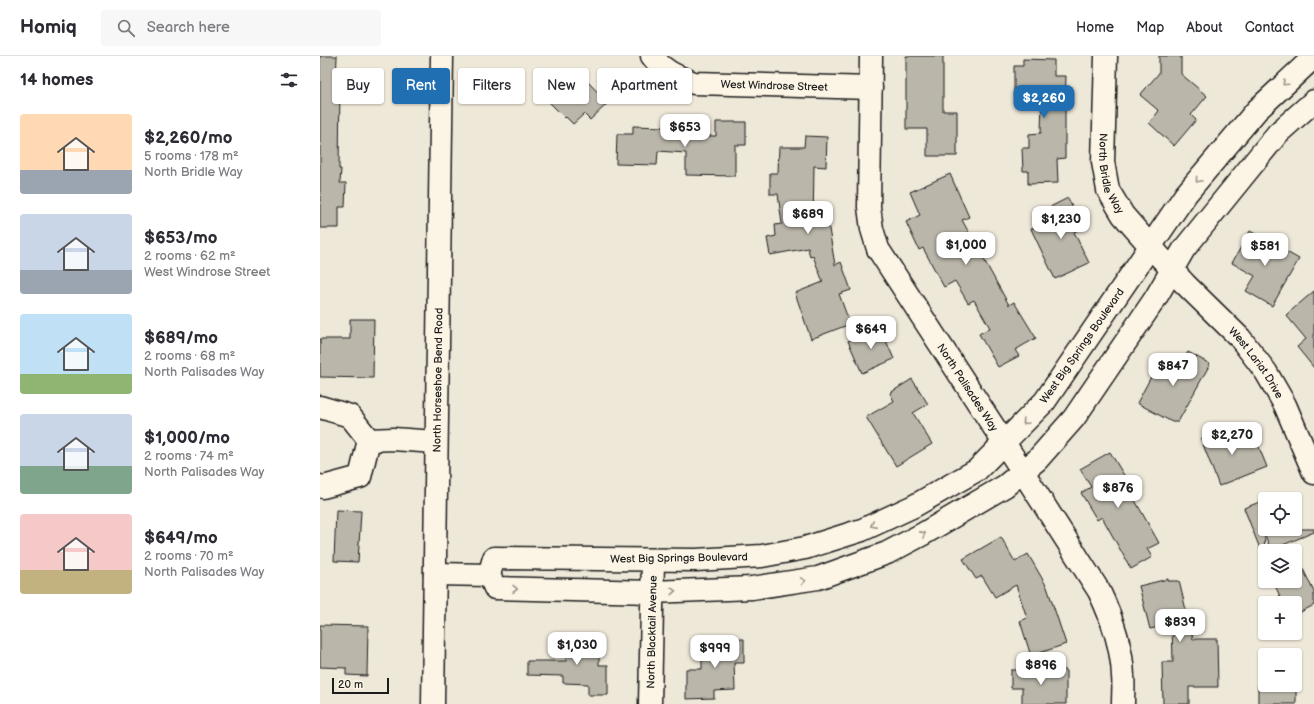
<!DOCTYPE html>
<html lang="en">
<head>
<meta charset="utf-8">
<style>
  body { margin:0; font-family:"Balsamiq Sans",sans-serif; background:#f7f7f7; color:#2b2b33; height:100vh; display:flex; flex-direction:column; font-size:15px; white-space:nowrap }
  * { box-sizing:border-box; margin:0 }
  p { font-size:13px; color:#7c7c81 }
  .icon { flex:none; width:22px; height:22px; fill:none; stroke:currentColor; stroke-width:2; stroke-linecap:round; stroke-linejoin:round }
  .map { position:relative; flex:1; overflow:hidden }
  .drawer { display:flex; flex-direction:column; background:#fff; width:320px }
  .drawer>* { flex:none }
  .top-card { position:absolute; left:12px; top:12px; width:380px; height:36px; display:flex; gap:8px }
  .tools { position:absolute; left:938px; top:436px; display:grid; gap:8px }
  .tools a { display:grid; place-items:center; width:44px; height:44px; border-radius:4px; background:#fff; box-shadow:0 1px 3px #0004; font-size:20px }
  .scale { position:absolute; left:12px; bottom:10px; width:57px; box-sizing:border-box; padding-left:4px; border:2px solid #1c1c1c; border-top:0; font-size:11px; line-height:14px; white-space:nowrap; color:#1c1c1c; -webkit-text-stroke:3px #fcf5e5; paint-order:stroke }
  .price { position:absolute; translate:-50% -34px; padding:0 9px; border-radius:8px; background:#fff; color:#222; font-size:13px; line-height:26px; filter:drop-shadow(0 1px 2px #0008) }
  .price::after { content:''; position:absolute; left:50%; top:24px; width:12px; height:9px; margin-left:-6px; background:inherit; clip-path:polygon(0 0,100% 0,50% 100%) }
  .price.current { background:#1f6fb2; color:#fff }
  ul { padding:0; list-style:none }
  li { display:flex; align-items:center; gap:12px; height:100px; padding:0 20px }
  li span { display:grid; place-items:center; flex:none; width:112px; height:80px; border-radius:4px; color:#555 }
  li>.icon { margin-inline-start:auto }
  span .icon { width:48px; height:48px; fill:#fffc; stroke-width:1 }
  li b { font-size:17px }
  h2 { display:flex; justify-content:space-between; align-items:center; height:48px; padding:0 20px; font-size:17px }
  .chip { padding:0 14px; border-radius:4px; background:#fff; box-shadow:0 1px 3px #0004; font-size:14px; line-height:36px }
  .chip.current { background:#1f6fb2; color:#fff }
  header { display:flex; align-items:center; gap:24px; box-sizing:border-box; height:56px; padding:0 20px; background:#fff; border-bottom:1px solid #e1e1e2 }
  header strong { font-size:19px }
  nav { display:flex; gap:22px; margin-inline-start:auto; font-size:14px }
  .search { width:280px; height:36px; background:#f7f7f7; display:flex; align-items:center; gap:10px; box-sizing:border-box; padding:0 14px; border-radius:4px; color:#7c7c81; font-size:15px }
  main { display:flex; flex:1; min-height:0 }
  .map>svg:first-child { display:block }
  .building { fill:#bab6aa; stroke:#1c1c1c }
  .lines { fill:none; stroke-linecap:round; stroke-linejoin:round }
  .minor-casing { stroke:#1c1c1c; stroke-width:25 }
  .minor { stroke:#fcf5e5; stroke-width:22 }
  .oneway { stroke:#97938b }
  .labels { text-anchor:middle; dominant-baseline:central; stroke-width:3; stroke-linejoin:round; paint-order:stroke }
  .street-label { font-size:11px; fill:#1c1c1c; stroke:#fcf5e5 }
</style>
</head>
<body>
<header>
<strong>Homiq</strong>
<div class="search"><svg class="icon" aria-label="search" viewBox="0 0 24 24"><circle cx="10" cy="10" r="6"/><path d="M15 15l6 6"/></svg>Search here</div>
<nav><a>Home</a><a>Map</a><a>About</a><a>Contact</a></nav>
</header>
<main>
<section class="drawer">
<h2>14 homes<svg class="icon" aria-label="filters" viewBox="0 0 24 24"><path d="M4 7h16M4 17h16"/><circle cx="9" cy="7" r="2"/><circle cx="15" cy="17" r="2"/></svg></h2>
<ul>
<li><span style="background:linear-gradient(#ffd9b3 70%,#9aa5b1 0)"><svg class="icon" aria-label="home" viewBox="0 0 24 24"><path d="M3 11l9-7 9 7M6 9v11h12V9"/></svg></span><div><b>$2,260/mo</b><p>5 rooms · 178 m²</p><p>North Bridle Way</p></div></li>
<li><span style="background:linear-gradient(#c9d6e8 70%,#9aa5b1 0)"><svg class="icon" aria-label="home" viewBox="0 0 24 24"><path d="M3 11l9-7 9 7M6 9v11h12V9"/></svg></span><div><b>$653/mo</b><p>2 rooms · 62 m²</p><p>West Windrose Street</p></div></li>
<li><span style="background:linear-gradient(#bfe0f5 75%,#8fb573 0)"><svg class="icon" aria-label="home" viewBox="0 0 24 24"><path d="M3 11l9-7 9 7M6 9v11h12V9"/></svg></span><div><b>$689/mo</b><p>2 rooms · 68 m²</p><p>North Palisades Way</p></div></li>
<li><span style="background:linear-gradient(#c9d6e8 65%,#7fa58c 0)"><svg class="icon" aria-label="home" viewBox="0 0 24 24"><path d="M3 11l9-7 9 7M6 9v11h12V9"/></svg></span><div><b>$1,000/mo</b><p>2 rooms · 74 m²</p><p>North Palisades Way</p></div></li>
<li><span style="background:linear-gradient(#f6c9c9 70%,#c2b280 0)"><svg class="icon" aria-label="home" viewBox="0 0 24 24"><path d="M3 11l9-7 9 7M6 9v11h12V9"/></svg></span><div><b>$649/mo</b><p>2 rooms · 70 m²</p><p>North Palisades Way</p></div></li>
</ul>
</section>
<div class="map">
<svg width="994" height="648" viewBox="0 0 994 648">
  <rect width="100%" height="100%" fill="#eee8d9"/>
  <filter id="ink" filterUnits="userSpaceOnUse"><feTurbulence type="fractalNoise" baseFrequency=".025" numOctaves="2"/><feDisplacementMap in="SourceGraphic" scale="8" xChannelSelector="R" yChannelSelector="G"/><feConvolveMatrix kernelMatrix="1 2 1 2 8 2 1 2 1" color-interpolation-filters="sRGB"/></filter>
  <g filter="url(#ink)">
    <g class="building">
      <path d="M0 0H17L16 28H20L19 113H21L20 127H26L25 151H19V172H0Z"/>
      <path d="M586 0H623V55H637V100H607V73H586Z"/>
      <path d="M839 0H861V18L887 40 871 59 876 64 854 90 829 67 839 55 820 39 839 17Z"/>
      <path d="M703 3 734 4V20H746L745 51V102L737 103 738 127 708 128V115H703L702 92H709V78L721 77 722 40H694V10H703Z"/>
      <path d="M243 13 261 31 267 25 288 47 270 64 264 58 253 68 246 61 245 62 219 36Z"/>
      <path d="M396 66H426V89H415V120L366 119V97L338 95 337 109 296 108 297 78H313V70L345 71 344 80H396Z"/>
      <path d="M485 80 507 81 506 111 494 110 493 169 508 167 515 209 521 206 531 234 519 238 530 268 491 283 475 237 503 226 493 200 490 201 488 192 450 199 447 182 456 180 455 169 462 168 458 138H450V117H458L459 91H484Z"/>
      <path d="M630 118 649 161 642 164 689 249 694 246 716 282 695 294 699 300 678 311 659 278 670 272 654 244 648 247 635 225 624 231 603 192 599 194 586 166 600 159 590 136Z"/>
      <path d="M748 142 762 172 754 176 769 207 735 223 711 173 729 165 724 154Z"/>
      <path d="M930 175 979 203 952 250 926 235 935 220 912 207Z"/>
      <path d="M994 235V312L977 291 986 283 966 259Z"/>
      <path d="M30 263H54L53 322 0 321V283H30Z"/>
      <path d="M560 271 574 303 542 317 528 285Z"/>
      <path d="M868 296 890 308 858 366H852L817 347 840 304 858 314Z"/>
      <path d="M592 323 608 348 593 357 612 388 576 410 546 361 574 345 570 337Z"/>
      <path d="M917 369 924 388 936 384 947 411 899 430 881 383Z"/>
      <path d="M790 396 811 431 808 432 839 487 827 493 832 501 811 513 782 461 777 464 761 437 771 431 760 413Z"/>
      <path d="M945 444V473H994V476L951 494 945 479 944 503 924 452Z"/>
      <path d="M16 454 41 455 38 506 14 505Z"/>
      <path d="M681 481 695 506 708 498 727 531 746 588 711 600 700 565 707 562 696 529 675 541 662 520 656 523 643 503Z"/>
      <path d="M975 496 994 536V549L975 559V547H963L953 525H975Z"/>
      <path d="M848 523V525H859L873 583H897L898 631H869V648H843L842 606H853L852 568 830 573 819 530Z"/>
      <path d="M0 569 48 570 47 620 26 619V612L0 611Z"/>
      <path d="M247 582 279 583V609H288V639H268V628L243 627V620L207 619V605H246Z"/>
      <path d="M424 583V607H414L415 634 394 635V642L366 643V613H382V584Z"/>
      <path d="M691 614H746V648H702V632H691Z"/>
      <rect x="938" y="629" width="38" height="19"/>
    </g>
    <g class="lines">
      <g class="minor-casing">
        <g id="minor">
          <path id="s1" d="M332 0C344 16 356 20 374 27L551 32"/>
          <path id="s2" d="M551 0 549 151 552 173 558 193 703 416 779 535C792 562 802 590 803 620 804 629 803 639 803 648"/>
          <path id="s3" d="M786 0 783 106 788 134 803 159 831 191 865 228 920 282 946 316 965 349 994 417"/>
          <path d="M994 1 937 54 866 138 725 345 657 414 594 450 542 474 485 492 442 500 376 504 174 502 169 519 175 532 332 536 432 532 498 522 567 497 603 478 685 430 717 404 754 362 835 243 864 193 958 77 994 45"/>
          <path d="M0 351 30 360 49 384 73 383 116 386"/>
          <path d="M0 430 3 431 40 421 49 384"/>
          <path d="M115 518 169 519"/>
          <path id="s4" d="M113 648 122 0"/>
          <path id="s5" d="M330 648 333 504"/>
        </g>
      </g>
      <use href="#minor" class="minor"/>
    </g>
    <defs><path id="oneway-chevron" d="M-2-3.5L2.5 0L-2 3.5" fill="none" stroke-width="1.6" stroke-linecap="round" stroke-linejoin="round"/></defs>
    <g class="oneway">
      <use href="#oneway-chevron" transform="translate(965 27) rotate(137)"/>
      <use href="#oneway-chevron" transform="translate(878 124) rotate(130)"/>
      <use href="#oneway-chevron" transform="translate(705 366) rotate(134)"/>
      <use href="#oneway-chevron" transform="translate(553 469) rotate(155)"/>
      <use href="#oneway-chevron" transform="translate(603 478) rotate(-29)"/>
      <use href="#oneway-chevron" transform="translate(483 525) rotate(-9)"/>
      <use href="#oneway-chevron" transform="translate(195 533) rotate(1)"/>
      <use href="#oneway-chevron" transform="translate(353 535) rotate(-2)"/>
    </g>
  </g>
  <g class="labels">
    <g class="street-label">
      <text stroke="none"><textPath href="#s1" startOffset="131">West Windrose Street</textPath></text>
      <text stroke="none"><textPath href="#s3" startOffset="119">North Bridle Way</textPath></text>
      <text transform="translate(762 290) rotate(-55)">West Big Springs Boulevard</text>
      <text stroke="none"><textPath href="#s3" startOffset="363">West Lariat Drive</textPath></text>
      <text stroke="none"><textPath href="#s4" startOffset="324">North Horseshoe Bend Road</textPath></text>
      <text stroke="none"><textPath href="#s2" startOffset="359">North Palisades Way</textPath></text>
      <text transform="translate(359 502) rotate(-1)">West Big Springs Boulevard</text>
      <text stroke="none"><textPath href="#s5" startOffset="72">North Blacktail Avenue</textPath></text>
    </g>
  </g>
</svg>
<div class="tools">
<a><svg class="icon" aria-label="locate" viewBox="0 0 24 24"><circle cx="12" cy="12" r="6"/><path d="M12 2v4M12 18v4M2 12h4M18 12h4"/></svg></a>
<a><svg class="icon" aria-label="layers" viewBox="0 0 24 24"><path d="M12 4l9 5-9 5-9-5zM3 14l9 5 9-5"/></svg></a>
<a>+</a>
<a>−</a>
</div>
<div class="scale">20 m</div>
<b class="price current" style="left:724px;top:63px">$2,260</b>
<b class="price" style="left:365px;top:92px">$653</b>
<b class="price" style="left:488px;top:179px">$689</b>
<b class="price" style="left:741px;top:184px">$1,230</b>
<b class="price" style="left:646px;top:210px">$1,000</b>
<b class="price" style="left:945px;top:211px">$581</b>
<b class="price" style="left:551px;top:294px">$649</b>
<b class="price" style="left:853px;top:331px">$847</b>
<b class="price" style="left:912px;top:400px">$2,270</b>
<b class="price" style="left:798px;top:453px">$876</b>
<b class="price" style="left:860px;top:587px">$839</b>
<b class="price" style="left:257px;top:610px">$1,030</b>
<b class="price" style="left:395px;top:613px">$999</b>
<b class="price" style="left:721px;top:630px">$896</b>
<div class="top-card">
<a class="chip">Buy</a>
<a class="chip current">Rent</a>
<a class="chip">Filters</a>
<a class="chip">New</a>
<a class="chip">Apartment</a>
</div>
</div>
</main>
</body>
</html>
